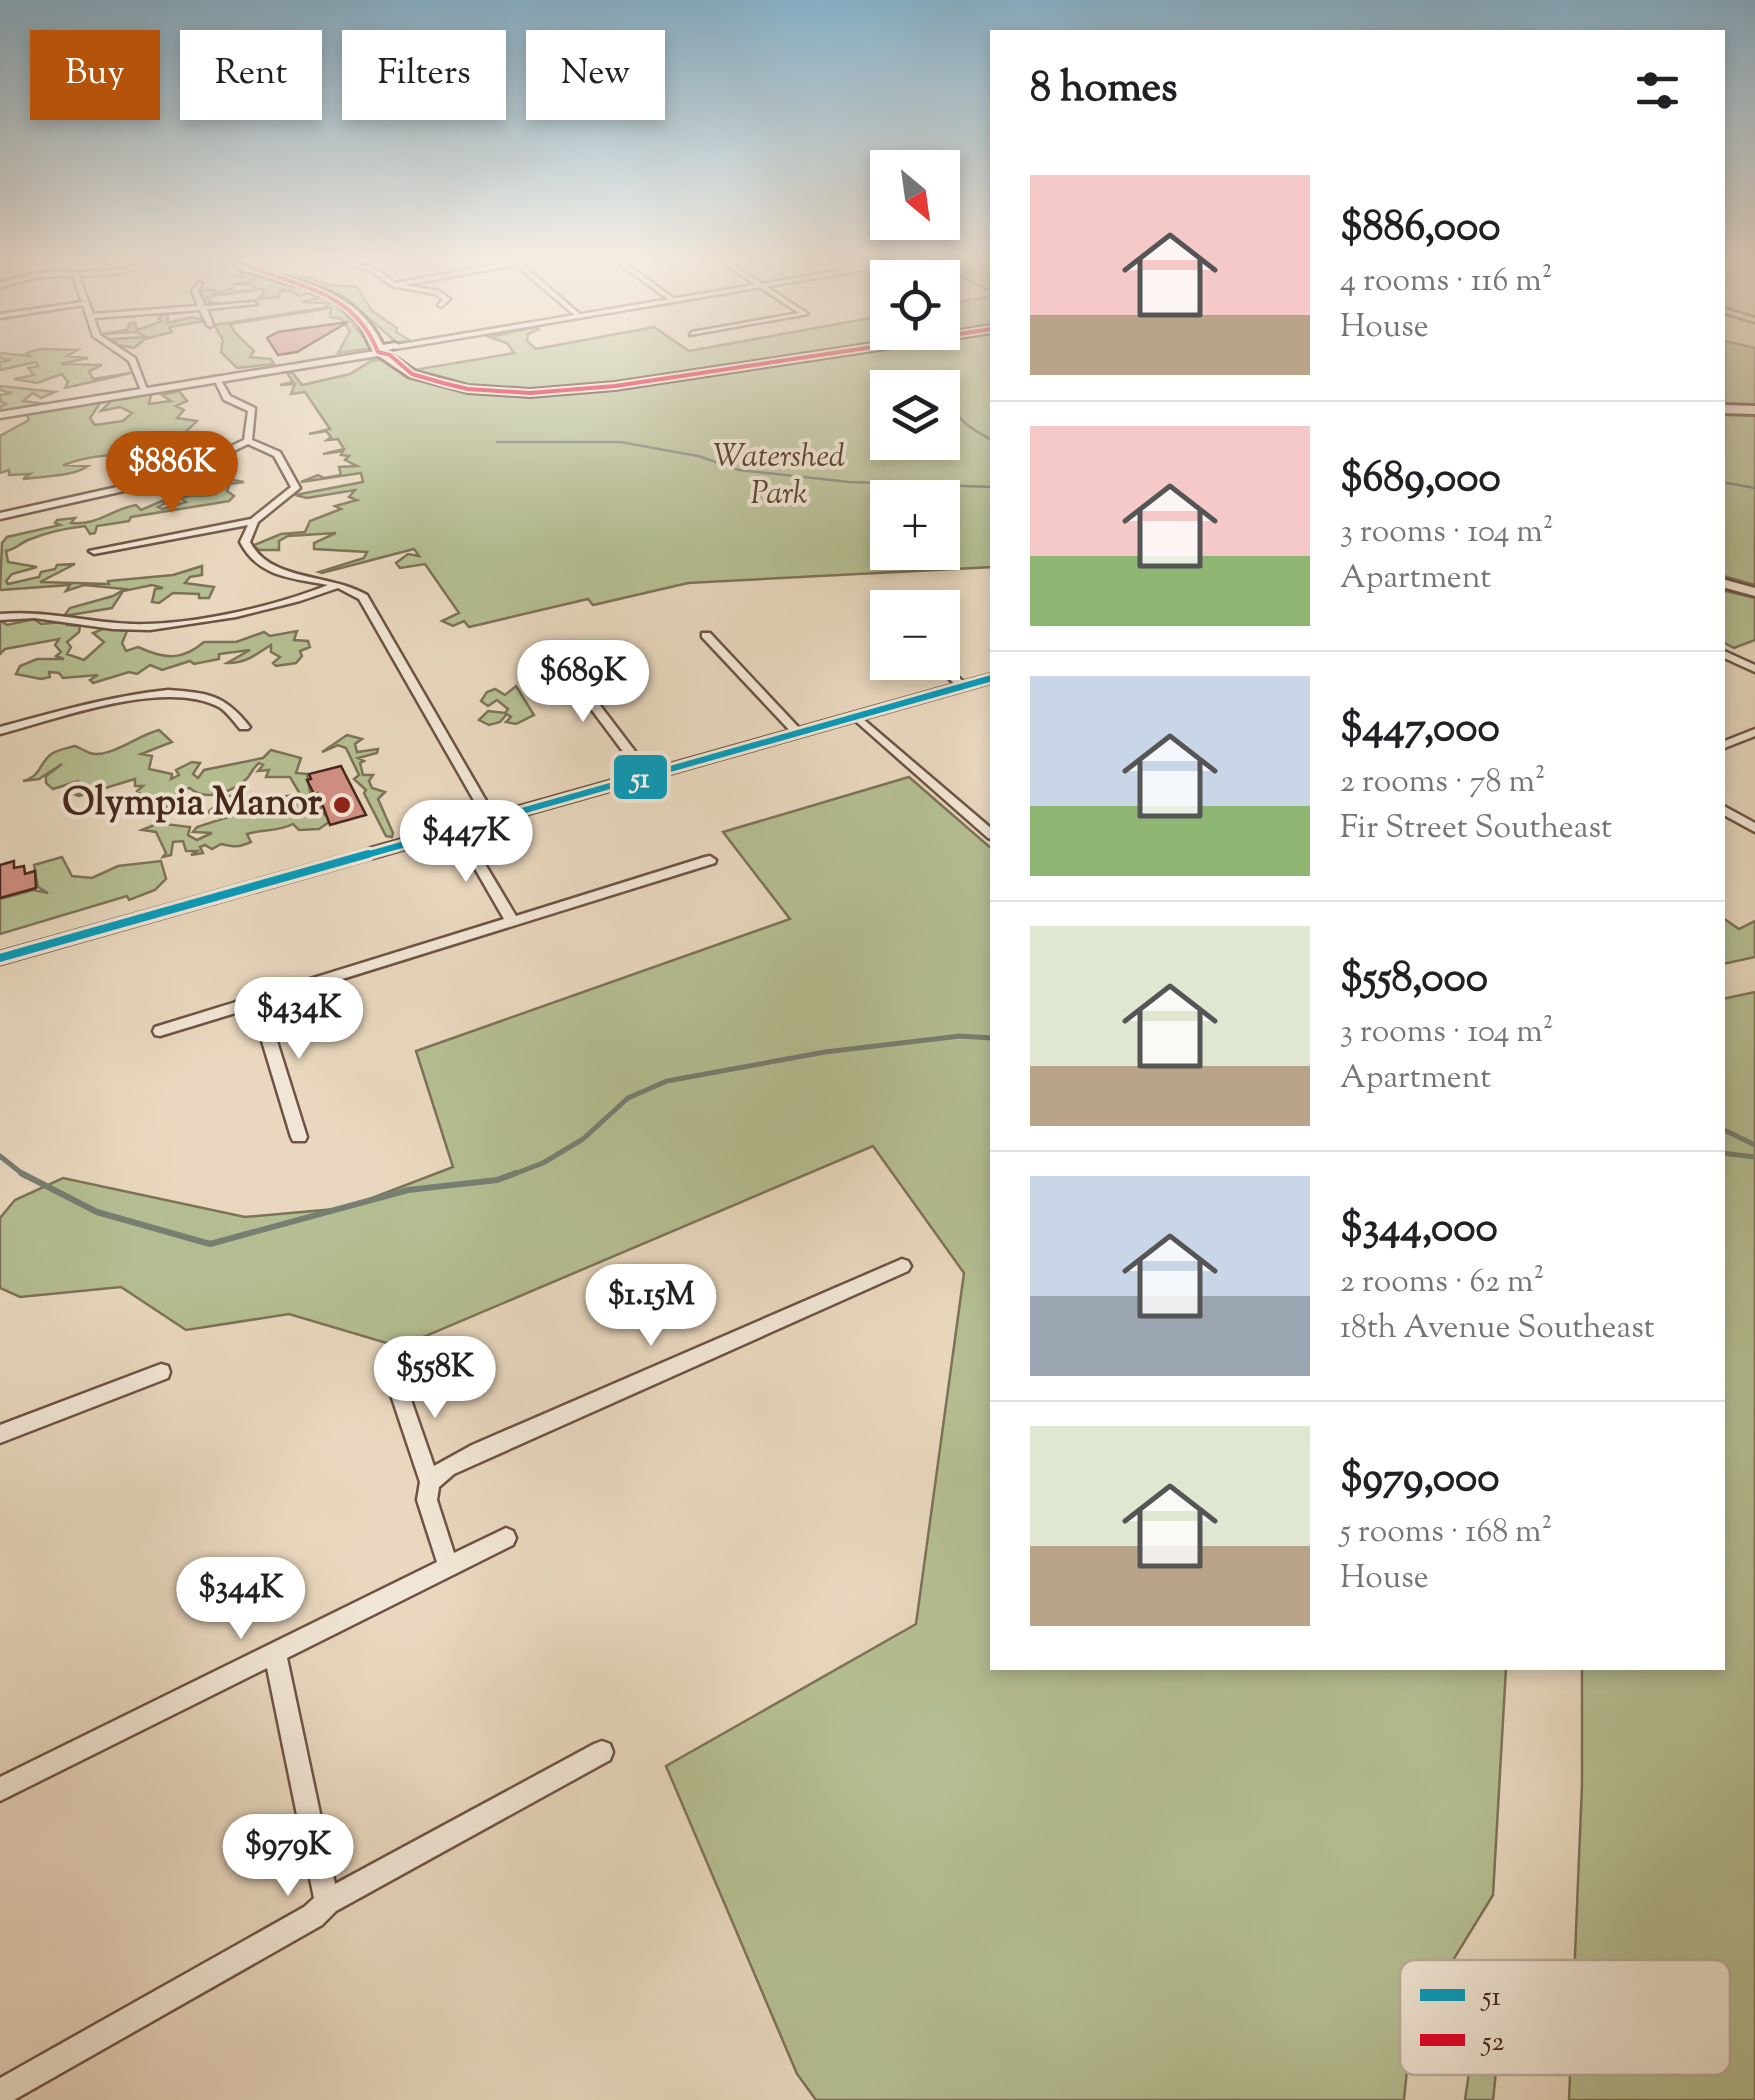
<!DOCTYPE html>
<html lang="en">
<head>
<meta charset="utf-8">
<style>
  body { margin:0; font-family:"Sorts Mill Goudy",serif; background:#f6f6f6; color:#202124; height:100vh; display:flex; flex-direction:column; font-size:38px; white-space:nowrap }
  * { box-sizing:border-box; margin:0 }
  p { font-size:32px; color:#757577 }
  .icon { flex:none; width:55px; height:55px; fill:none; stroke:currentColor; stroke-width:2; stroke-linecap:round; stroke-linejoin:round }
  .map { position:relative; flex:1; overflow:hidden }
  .sheet { position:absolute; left:990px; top:30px; width:735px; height:1640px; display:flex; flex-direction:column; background:#fff; border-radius:0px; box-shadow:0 5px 15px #0003 }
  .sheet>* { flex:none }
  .top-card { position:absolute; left:30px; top:30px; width:810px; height:90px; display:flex; gap:20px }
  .needle { width:65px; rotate:151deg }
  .buttons { position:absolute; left:870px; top:150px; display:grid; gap:20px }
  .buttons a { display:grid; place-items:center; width:90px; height:90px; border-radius:0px; background:#fff; box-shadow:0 5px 15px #0003; font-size:50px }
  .price { position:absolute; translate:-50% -85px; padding:0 22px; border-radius:35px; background:#fff; color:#222; font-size:32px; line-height:65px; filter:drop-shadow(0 2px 5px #0008) }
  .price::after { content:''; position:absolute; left:50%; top:60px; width:30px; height:22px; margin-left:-15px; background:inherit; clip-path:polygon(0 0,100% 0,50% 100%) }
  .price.on { background:#b45309; color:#fff }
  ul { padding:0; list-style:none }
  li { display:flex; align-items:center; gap:30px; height:250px; padding:0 40px }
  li+li { border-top:2px solid #e0e0e0 }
  li span { display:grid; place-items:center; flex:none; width:280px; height:200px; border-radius:0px; color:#555 }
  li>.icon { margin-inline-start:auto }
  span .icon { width:120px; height:120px; fill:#fffc; stroke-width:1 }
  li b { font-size:42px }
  h2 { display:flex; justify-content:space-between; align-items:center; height:120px; padding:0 40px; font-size:42px }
  .tag { padding:0 35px; border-radius:0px; background:#fff; box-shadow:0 5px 15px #0003; font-size:35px; line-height:90px }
  .tag.on { background:#b45309; color:#fff }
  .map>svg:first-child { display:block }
  .green { fill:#b5bf93; stroke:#7d7357; stroke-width:2.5; fill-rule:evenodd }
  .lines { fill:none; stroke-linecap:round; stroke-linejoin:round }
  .stream-far2 { stroke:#777f73; stroke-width:2.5 }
  .stream-far1 { stroke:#777f73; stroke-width:5 }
  .stream { stroke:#777f73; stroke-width:6 }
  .building { fill:#d29085; stroke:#45271b; stroke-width:2.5 }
  .minor-casing { stroke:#6e5344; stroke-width:5 }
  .tertiary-casing { stroke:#6e5344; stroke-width:5 }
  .secondary-casing { stroke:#45271b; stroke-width:6 }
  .minor { fill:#f1e6d5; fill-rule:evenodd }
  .tertiary { fill:#f1e6d5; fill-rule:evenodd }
  .secondary { fill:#f1e6d5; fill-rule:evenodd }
  .bus-1-far1-casing { stroke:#f1e6d5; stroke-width:12 }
  .bus-1-casing { stroke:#f1e6d5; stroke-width:15 }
  .bus-2-casing { stroke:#f1e6d5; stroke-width:8 }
  .bus-1-far1 { stroke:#079cbc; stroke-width:6 }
  .bus-1 { stroke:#079cbc; stroke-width:8 }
  .bus-2 { stroke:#e4002b; stroke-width:4 }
  .poi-dot { fill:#8f2418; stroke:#f1e6d5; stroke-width:4 }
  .labels { text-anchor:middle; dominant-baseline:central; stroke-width:8; stroke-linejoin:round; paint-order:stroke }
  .far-park-label { font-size:32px; font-style:italic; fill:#5b4533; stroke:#f1e6d5 }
  .poi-label { font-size:38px; font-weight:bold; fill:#45271b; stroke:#f1e6d5; text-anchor:end }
  .key { fill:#f1e6d5; stroke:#bdad9d; stroke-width:2.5 }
  .key-label { font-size:28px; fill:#45271b }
  .line-badge { stroke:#f1e6d5; stroke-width:4 }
  .badge-label { font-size:28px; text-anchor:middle; font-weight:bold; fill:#fff }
</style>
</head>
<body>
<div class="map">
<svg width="1755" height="2100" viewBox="0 0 1755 2100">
  <rect width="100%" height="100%" fill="#e9d8bf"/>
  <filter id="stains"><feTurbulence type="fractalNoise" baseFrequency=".002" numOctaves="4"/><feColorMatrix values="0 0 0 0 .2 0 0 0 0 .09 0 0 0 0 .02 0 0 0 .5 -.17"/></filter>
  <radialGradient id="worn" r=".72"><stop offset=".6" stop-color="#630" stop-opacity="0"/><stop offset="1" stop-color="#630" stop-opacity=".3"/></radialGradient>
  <g class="green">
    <path d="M943 256H992V292L926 259Z"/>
    <path d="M246 272C272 275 326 289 342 309L353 310 347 316 372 348 338 353 350 331 341 319 330 317 331 308 230 324C235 336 247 343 254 351L250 357 271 359 274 364 237 368 221 352 223 340 214 325 324 308 331 303 302 302 320 298 308 293 299 296 292 291H280L279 297 257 299 264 294 262 289 207 297 210 302 218 303 205 304 200 290H215L213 294 233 288 234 292 257 289 250 284 231 285 259 279 237 277Z"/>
    <path d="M303 276 329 285 357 287 372 311 397 328 396 332 409 340 397 343 345 297 299 278Z"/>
    <path d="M992 296V567L688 583 593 605 588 599 469 627 464 621 453 626 442 621 459 613 425 564 400 568 396 563 408 554 419 556 414 549 322 573 319 572 364 558 367 552 314 549V543L336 533 288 536 279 541V550H260L252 546 281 534 305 532 310 521 341 509 335 506 357 500 349 497 355 490 307 498 295 495 363 482 361 473 301 482 318 475 324 478 341 475 339 467 357 466 345 460 349 456 341 455 343 451 323 454 344 449 338 439 327 440 331 437 326 431 309 434 330 429 305 392 291 394 295 384 280 385 293 382 288 374 292 372 302 385 350 374 371 361 386 359 403 372 514 353 507 343 489 337 537 327 539 329 528 334 527 341 536 349 654 327 689 351 887 315 888 332H942L943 305ZM888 388H942V442H888ZM888 498H942V552H888Z"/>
    <path d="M162 315H168L167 323 192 317 205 321 169 327 172 332 145 339 134 348 114 344 117 342 112 339 146 337 137 332 103 334 127 330 130 323H135L137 330 162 321 159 319Z"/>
    <path d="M1725 341 1755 348V585L1723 576Z"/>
    <path d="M40 349 78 350 67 356 88 358 61 364 102 365 89 371 93 379 131 373 65 388 68 382 62 374 37 383 14 379 34 375 28 368 38 366 36 362 0 370V362L11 360 0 358V353L30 356 27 353Z"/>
    <path d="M0 386 55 392 41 398 33 393 23 401 44 404 41 407 102 400 90 418 95 425 123 421 132 413 120 407 101 411 112 400 147 392 151 395 149 404 171 401 162 395 179 391 187 401 176 406 184 410 177 418 197 421C155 467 113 445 63 465L88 466C72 477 43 476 23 479L30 474 9 475V470L0 473V436L29 420 25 411 3 410 0 414V407L6 404 1 402 0 395 12 393 0 390Z"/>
    <path d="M213 473 214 478 231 473 228 479 244 482 230 484 227 491 234 496 229 501 131 517 129 521 97 526 95 533 90 534 85 526C68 528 45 533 28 540 19 544 16 549 6 551L8 562 37 567 12 574 6 581 8 584 39 577 41 572 55 569 57 565 75 564 40 582 109 584 108 581 173 575 202 566V575L190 577 185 583 214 587 209 598H199V594L173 593 159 603 152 602 155 589 163 588 152 585 123 591 112 608 64 616 70 608 113 596 125 589 84 585 66 591 70 585 0 590 2 543 7 537 60 525 55 523 57 520 75 518 71 523C97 526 112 509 136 505L141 510 162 501 166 503 158 507 162 509 186 502 181 499C191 492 204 499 217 493V486L199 477Z"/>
    <path d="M1722 590 1755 598V640L1734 648 1723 642Z"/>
    <path d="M34 619 41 624 72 621 68 625 80 626 79 632 67 642 71 647 67 654 84 660 104 642 93 633 105 628 127 631 122 643 126 651 138 647C166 660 183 660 204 642H236L264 632 270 636 297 631 294 640 308 641 310 647 300 651 302 656 296 663 276 666 273 663 280 657 271 652V645C256 654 246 664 227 663L250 650 219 654V659L194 664 190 661 162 670 150 665 137 674 129 672 93 683 90 680 98 675 63 678 59 673 49 672 50 677 41 679 16 674 20 666 37 659H64L56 656 61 652 55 645 59 639 5 649 0 654V620L7 625Z"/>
    <path d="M516 686 534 715 516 724 506 722 511 717 507 714 500 722 489 725 479 720 488 711 505 713 508 709 497 700 488 706 481 701 487 692 495 689 505 695Z"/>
    <path d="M159 730 172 742 141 754 152 756 149 769 172 774 171 779 179 775 176 770 192 762 200 763 193 774 198 778 204 770 263 758 271 750 301 758 296 773 307 774 310 792 324 796 320 811 332 820 319 829 299 830 293 824C278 832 263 829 247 834L251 842C237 848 234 847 221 844L212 849 205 845 200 847 203 853 191 855 197 851H186L183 841 173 842 171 855 163 857 166 853 156 832 142 830 154 825 157 816 148 801 136 799 141 795 137 791 143 786H135V779L79 796 76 795 84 792 78 781 53 789 46 783V776L62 764 39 779 23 781C42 775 37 767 50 755 55 750 68 748 75 746 80 748 85 751 90 753 109 759 138 735 159 730ZM259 763 263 765 258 771 269 770 266 777H290L300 794 274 798 227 796 208 812 220 819 228 817 197 827 193 832 212 833 197 840 188 835 190 827 164 824 165 807 177 805 178 792 190 788C205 802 230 792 243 782 252 776 250 770 259 763Z"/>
    <path d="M347 735 362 739 355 744 357 752 378 749 377 753 358 758 364 761 360 763 363 775H373L369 781 372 788 385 792 378 799 393 833 392 837 386 836 364 793 366 790 354 779 359 775 346 748 338 745 322 752Z"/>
    <path d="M909 777 992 849V1668H1506L1493 1895 1434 1991 1410 2040 1404 2100H816L797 2074 666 1766 916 1624 964 1273 873 1146 400 1347 289 1314 186 1330 121 1287 20 1297 0 1288V1218L15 1200 63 1178 245 1217 346 1208 453 1167 416 1051 790 919 723 832Z"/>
    <path d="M62 857 72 876 92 878 118 866 161 861 166 879 155 890 129 900 127 896 0 934V899L33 890 48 893 38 887 34 865Z"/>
    <path d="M1723 918 1739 929 1755 921V957L1723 964Z"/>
    <path d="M1755 992V2100H1569L1582 1785V1668H1722V999Z"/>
    <path d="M1502 2015 1493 2100H1465L1471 2059Z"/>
  </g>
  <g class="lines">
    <g class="stream-far2">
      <path d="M952 370C949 413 955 420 992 440"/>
      <path d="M497 442H620L698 456 739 470 849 482 992 487"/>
      <path d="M1722 482 1755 488"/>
    </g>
    <g class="stream-far1">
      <path d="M1722 1129 1755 1145"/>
      <path d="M1722 1153 1755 1157"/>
      <path d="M0 1156 25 1176"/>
      <path d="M509 1176 543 1163 583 1139 628 1098 667 1081 825 1052 960 1036 992 1038"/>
    </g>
    <path class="stream" d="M21 1173 97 1212 210 1244 408 1190 497 1180 516 1173"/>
  </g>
  <g class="building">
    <path d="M348 322 297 352 278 355 267 338 278 332Z"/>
    <path d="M341 766 366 815 330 825 318 793 314 794 307 780 311 779 309 774Z"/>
    <path d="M14 861V868L24 866 25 874 35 871 36 888 0 898V865Z"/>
  </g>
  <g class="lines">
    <g class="minor-casing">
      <g id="minor">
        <path d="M155 256H162C138 274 108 275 79 276L93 314 198 306 192 291 199 282 202 284 198 291 205 306 254 302 257 304 207 309 213 325 210 327 207 325 200 310 94 318 100 335 135 358 148 392 141 390 129 361 93 336 83 305 0 318V314L82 302 73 276 40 277 0 287V283C13 279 25 275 38 273 77 268 121 279 155 256Z"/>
        <path d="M312 256H324L374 268 395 283 512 262 508 258 511 256 518 261 559 256 522 264 583 317 578 318 516 265 405 285 439 291 450 299 441 307 438 305 443 299 435 294 392 286 370 270Z"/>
        <path d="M609 256H616L677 301 672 302Z"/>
        <path d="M712 256H720L808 314 690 335 692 332 799 313Z"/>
        <path d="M841 256H849L888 278V282Z"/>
        <path d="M1749 256H1755V259Z"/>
        <path d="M1722 308 1755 318V322L1722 312Z"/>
        <path d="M213 377H219L230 396 255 408 252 440 280 452 300 488 258 522 250 542C271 582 329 573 367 595L496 818 494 821H486L484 818 359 599 338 588 300 601 236 617 150 630 113 629 34 618 0 620V614C45 610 86 622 131 624 189 626 273 607 328 585 292 578 259 578 240 542L248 525 94 554 89 551 251 519 291 487 274 456 248 444 177 479 0 519V513L171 475 244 440 248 411 224 400Z"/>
        <path d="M880 609 888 613V622L875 612Z"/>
        <path d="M702 633H710L801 730V734H793L702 637Z"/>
        <path d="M537 648 561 654 650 771V777H642L553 658 533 653V649Z"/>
        <path d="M1722 650 1755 665V672L1722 657Z"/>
        <path d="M931 662H942L968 686 959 688Z"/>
        <path d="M168 690C208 693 224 694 250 727L248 729H240C234 722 227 712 219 707 164 678 57 719 0 734V727C56 712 110 696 168 690Z"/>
        <path d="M856 713 992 829V839L988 838 852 718V714Z"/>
        <path d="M1755 729V736L1722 749V742Z"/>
        <path d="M1722 805 1755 823V832L1722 814Z"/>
        <path d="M457 823 463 827 516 916 705 857 710 856 716 860 715 863 265 1003 307 1137 305 1141H293L291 1137 252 1008 160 1036 155 1035 153 1031 155 1027 504 919 451 827Z"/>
        <path d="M902 1259 908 1261 911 1266 908 1271 454 1474 439 1487 437 1500 454 1553 506 1528 513 1531 516 1538 513 1545 287 1658 335 1884 594 1744 602 1741 610 1744 613 1752 610 1760 336 1911 322 1925 14 2100H0V2078L304 1907 314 1898 267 1668 0 1801V1777L437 1562 417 1500 420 1482 385 1377 387 1371 394 1369 401 1371 434 1466 472 1445Z"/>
        <path d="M161 1364 168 1366 170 1372 168 1378 0 1443V1425Z"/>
      </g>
    </g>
    <g class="tertiary-casing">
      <g id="tertiary">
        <path d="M927 256H947L395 349 390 346Z"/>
        <path d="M381 350 384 355 0 418V412Z"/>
        <path d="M1722 579 1755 588V596L1722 587Z"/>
        <path d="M992 674V682L0 964V952Z"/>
      </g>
    </g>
    <g class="secondary-casing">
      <g id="secondary">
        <path d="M224 256C237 256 247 266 260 270 311 285 357 292 383 345L395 343 400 346 386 351 416 372 468 386 530 390 615 383 992 326V332L615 389 530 396 468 392 408 376 373 352 359 323 336 302 307 288 242 270Z"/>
        <path d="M1722 405 1755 406V414L1722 413Z"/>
      </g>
    </g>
    <use href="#minor" class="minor"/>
    <use href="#tertiary" class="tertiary"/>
    <use href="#secondary" class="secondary"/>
    <g class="bus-1-far1-casing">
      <path id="bus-1-far1" d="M359 857 992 678"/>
    </g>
    <g class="bus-1-casing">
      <path id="bus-1" d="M0 958 368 854"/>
    </g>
    <g class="bus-2-casing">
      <path id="bus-2" d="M228 256C286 289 350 282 378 352L390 355 412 374 443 383 468 389 530 393 615 386 992 329"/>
    </g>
    <use href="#bus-1-far1" class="bus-1-far1"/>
    <use href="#bus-1" class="bus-1"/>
    <use href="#bus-2" class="bus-2"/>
  </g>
  <linearGradient id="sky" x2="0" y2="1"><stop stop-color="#88b6d1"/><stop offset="0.47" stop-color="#f5ede2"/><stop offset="1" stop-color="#f5ede2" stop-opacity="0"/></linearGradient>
  <rect width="1755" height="550" fill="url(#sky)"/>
  <circle class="poi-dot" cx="342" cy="805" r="10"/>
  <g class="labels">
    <g class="far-park-label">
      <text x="779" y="458">Watershed<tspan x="779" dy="37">Park</tspan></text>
    </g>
    <g class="poi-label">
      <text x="322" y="805">Olympia Manor</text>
    </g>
  </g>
  <rect x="1400" y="1960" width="330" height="115" rx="15" class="key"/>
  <rect x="1420" y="1989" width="45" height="12" fill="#079cbc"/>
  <rect x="1420" y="2034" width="45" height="12" fill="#e4002b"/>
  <g class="key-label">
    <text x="1482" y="2005">51</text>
    <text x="1482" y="2050">52</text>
  </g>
  <rect class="line-badge" x="612" y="753" width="57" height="48" rx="10" fill="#079cbc"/>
  <g class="badge-label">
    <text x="640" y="787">51</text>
  </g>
  <rect width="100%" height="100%" filter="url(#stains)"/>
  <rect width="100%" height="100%" fill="url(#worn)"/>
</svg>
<div class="buttons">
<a><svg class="needle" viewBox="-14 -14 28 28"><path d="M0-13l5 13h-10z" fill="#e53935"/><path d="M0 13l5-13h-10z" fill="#757577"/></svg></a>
<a><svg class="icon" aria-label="locate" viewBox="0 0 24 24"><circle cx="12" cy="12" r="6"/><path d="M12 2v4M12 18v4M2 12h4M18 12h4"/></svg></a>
<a><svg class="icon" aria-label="layers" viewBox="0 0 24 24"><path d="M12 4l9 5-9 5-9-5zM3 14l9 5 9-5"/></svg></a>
<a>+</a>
<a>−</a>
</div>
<b class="price on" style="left:172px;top:516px">$886K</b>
<b class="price" style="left:583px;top:725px">$689K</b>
<b class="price" style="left:466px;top:885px">$447K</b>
<b class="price" style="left:299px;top:1062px">$434K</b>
<b class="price" style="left:651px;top:1349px">$1.15M</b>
<b class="price" style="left:435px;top:1421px">$558K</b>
<b class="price" style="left:241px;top:1642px">$344K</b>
<b class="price" style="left:288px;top:1899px">$979K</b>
<div class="top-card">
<a class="tag on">Buy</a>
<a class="tag">Rent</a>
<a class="tag">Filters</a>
<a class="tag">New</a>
</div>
<section class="sheet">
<h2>8 homes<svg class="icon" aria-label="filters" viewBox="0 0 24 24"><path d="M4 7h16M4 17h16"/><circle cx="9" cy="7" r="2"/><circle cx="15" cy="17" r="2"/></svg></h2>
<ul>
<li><span style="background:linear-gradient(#f6c9c9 70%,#b9a48a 0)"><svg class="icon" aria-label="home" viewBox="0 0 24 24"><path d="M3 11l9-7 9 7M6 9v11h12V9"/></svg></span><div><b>$886,000</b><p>4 rooms · 116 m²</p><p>House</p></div></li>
<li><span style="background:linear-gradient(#f6c9c9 65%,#8fb573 0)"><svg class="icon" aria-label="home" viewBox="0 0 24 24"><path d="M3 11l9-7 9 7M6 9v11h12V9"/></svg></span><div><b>$689,000</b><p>3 rooms · 104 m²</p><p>Apartment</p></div></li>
<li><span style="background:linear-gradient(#c9d6e8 65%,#8fb573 0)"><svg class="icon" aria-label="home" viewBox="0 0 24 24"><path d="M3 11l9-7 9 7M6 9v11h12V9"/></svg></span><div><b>$447,000</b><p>2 rooms · 78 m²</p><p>Fir Street Southeast</p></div></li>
<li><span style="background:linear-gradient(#dfe7d0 70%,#b9a48a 0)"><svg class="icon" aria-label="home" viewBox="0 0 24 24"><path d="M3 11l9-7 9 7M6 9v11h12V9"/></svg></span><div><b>$558,000</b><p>3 rooms · 104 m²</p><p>Apartment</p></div></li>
<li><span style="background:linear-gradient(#c9d6e8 60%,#9aa5b1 0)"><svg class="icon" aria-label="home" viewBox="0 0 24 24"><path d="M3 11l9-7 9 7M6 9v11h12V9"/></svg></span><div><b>$344,000</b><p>2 rooms · 62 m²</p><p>18th Avenue Southeast</p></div></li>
<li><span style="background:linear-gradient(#dfe7d0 60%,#b9a48a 0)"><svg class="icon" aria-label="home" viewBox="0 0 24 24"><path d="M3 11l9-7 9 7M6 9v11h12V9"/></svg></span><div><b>$979,000</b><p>5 rooms · 168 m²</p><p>House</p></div></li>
</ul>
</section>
</div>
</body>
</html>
